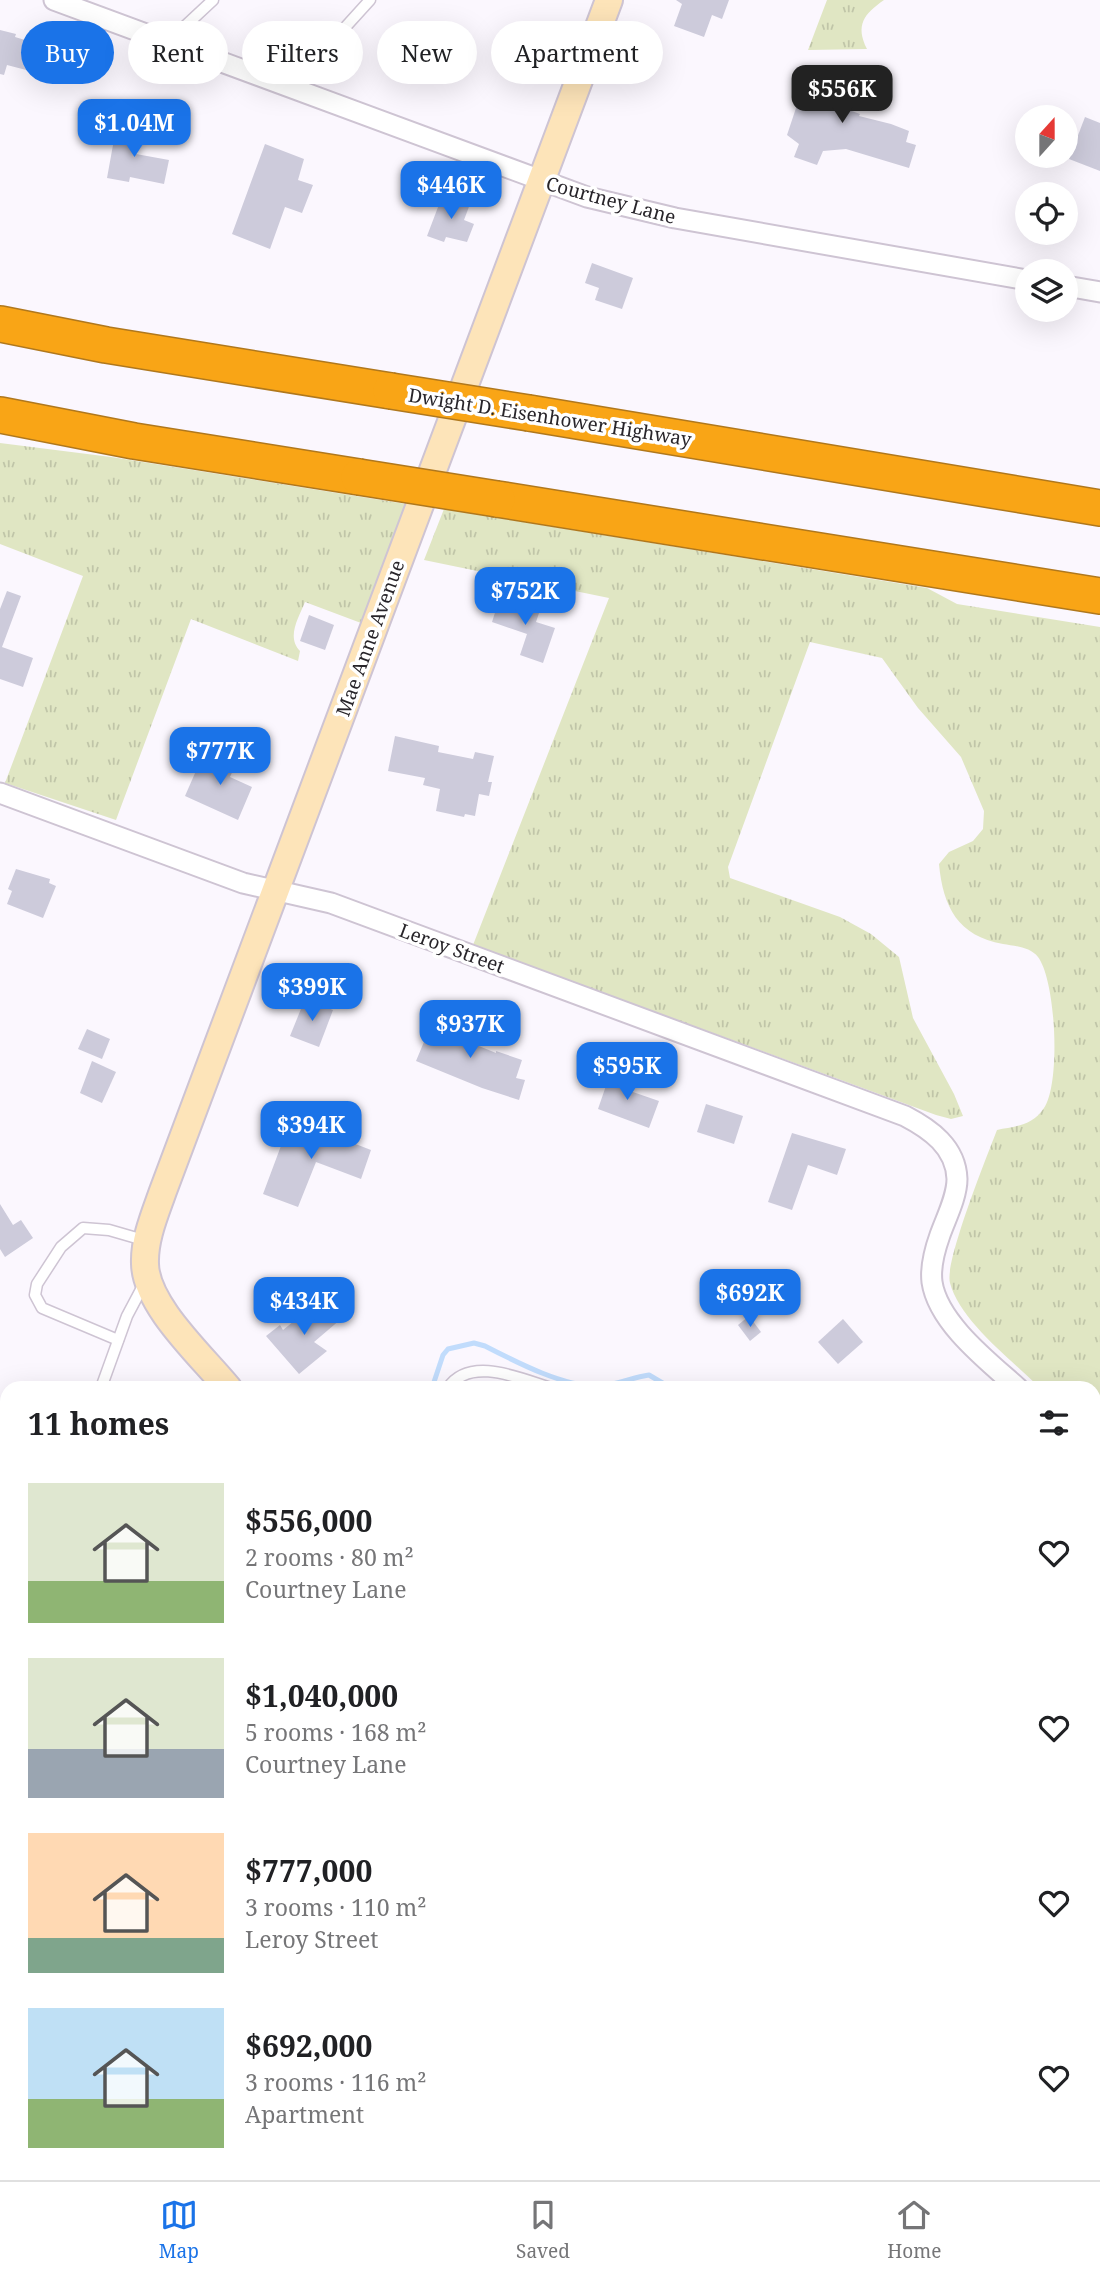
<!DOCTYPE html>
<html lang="en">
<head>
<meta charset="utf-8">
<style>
  body { margin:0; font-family:"Noto Serif",serif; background:#f2f2f2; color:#202124; height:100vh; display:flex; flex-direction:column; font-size:26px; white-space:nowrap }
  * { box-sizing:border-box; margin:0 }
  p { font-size:23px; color:#757577 }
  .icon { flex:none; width:38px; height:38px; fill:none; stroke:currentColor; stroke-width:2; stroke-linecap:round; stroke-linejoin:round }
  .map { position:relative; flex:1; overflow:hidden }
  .details { position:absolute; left:0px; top:1381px; width:1101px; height:800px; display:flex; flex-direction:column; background:#fff; border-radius:21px 21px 0 0; box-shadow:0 7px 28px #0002 }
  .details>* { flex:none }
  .hud { position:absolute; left:21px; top:21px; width:700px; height:63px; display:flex; gap:14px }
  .needle { width:46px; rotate:21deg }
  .tools { position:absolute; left:1015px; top:105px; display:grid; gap:14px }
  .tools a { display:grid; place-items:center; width:63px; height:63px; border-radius:50%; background:#fff; box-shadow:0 7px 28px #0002; font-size:35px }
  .price { position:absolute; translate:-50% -60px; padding:0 16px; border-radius:14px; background:#1a73e8; color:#fff; font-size:23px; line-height:46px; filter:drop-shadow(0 2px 4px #0008) }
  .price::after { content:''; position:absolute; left:50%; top:42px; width:21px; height:16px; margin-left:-10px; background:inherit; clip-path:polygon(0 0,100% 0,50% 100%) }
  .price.selected { background:#222; color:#fff }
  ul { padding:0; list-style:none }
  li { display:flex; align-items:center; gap:21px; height:175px; padding:0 28px }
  li span { display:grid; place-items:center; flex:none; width:196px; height:140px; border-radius:0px; color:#555 }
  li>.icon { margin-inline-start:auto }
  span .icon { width:84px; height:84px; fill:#fffc; stroke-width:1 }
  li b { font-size:30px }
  h2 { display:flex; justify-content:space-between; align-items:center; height:84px; padding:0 28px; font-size:30px }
  .tag { padding:0 24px; border-radius:32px; background:#fff; box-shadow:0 7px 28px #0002; font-size:24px; line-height:63px }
  .tag.selected { background:#1a73e8; color:#fff }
  .menu { display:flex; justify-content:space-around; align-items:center; height:98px; border-top:2px solid #e0e0e0; background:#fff; font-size:19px; color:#757577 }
  .menu a { display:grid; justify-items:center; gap:4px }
  .menu .selected { color:#1a73e8 }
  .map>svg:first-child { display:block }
  .grass { fill:url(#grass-tufts) }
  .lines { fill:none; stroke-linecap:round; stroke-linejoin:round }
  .stream { stroke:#c1dcfc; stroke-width:5 }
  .building { fill:#cdcbdb }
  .lane-casing { stroke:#cec4d3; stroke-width:13 }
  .street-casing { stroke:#cec4d3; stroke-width:23 }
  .secondary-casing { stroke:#cec4d3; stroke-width:30 }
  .highway-casing { stroke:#b0781d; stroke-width:38 }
  .lane { stroke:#fff; stroke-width:10 }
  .street { stroke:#fff; stroke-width:19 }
  .secondary { stroke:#fde4b9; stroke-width:26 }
  .highway { stroke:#f9a516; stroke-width:35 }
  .rail-casing { stroke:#514e53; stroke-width:8 }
  .rail { stroke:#fff; stroke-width:5; stroke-dasharray:16; stroke-linecap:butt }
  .highway-bridge-casing { stroke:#b0781d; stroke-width:38; stroke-linecap:butt }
  .highway-bridge { stroke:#f9a516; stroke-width:35 }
  .labels { text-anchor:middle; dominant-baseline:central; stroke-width:7; stroke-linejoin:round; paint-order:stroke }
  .street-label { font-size:19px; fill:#28252a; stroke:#fff }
</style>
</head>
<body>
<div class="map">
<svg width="1100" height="2180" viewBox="0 0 1100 2180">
  <defs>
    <pattern id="grass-tufts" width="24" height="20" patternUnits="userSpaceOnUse" patternTransform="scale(1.75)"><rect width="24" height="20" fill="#e0e6c3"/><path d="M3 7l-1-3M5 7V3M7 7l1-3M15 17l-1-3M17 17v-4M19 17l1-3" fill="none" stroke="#c0c5a8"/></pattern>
  </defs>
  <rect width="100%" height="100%" fill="#fbf7fe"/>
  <g class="grass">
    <path d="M827 0H884C864 14 855 25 867 49L808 50Z"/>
    <path d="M0 443 111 457 406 504 361 623 305 602C299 617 286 637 300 651L298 661 191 619 116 820 5 783 83 576 0 544Z"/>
    <path d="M444 509 927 588 957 604 1100 627V1446L1094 1440V1388H1040C1012 1360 960 1321 950 1283 944 1263 987 1156 997 1130 1016 1126 1032 1126 1044 1108 1061 1083 1056 981 1038 957 1030 947 1015 946 1003 944 958 936 943 907 939 864L949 852 973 841 983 829 984 811 961 757 918 708 882 658 810 642 728 867 730 878 840 917 871 934 899 957 913 1018 954 1094 963 1116 951 1119 936 1115 473 945 609 598 424 560Z"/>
  </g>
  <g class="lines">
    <g class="stream">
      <path d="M432 1388 443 1355 448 1349 474 1343 485 1346C516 1362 566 1388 600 1386 617 1385 633 1377 649 1375L671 1388"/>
      <path d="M0 1627 7 1629"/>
      <path d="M1094 1748 1100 1755"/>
    </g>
  </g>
  <g class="building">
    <path d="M676 0H729L722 19 712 15 704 37 674 26 682 4Z"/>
    <path d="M0 30 16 34 15 37 38 44 30 71 7 65 4 75 0 74Z"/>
    <path d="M809 69 843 80 842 83 856 87 849 110 860 114 859 116 891 124 909 131 906 142 916 145 909 168 846 149 823 151 817 165 794 157 799 144 787 135Z"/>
    <path d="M1085 117 1100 123V171L1069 159Z"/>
    <path d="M117 123 141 127 136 154 169 160 164 184 130 177 129 182 107 178Z"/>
    <path d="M265 144 304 159 298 180 313 185 302 213 285 207 270 249 232 234Z"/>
    <path d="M443 194 470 204 464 220 474 224 467 242 446 237 444 242 427 236Z"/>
    <path d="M592 263 633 278 622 309 595 300 599 288 585 283Z"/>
    <path d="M7 591 21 596 2 647 33 658 23 687 0 679V609Z"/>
    <path d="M500 597 540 610 536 622 555 628 543 663 520 655 527 634 492 622Z"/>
    <path d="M309 615 334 625 325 650 300 641Z"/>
    <path d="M395 736 439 746 438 752 473 759 475 752 494 756 488 782H492L489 796 479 794 475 816 465 814 464 817 436 811 440 789 423 785 425 778 388 771Z"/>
    <path d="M229 745 242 750 230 777 252 787 238 820 185 796 199 764 218 772Z"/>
    <path d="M16 869 50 879 49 883 56 886 43 918 7 904 12 891 8 889Z"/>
    <path d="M305 999 333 1010 319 1047 290 1036Z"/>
    <path d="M436 1013 457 1022 452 1035 496 1053V1051L522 1060 516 1078 525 1080 519 1100 482 1088 416 1061Z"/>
    <path d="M87 1029 110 1039 102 1059 78 1049Z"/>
    <path d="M92 1061 116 1072 102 1103 80 1093Z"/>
    <path d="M610 1074 633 1083 630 1091 659 1101 649 1128 598 1109Z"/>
    <path d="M706 1104 743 1116 734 1144 697 1132Z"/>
    <path d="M291 1119 371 1150 361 1179 316 1162 298 1207 263 1194Z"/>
    <path d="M792 1133 846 1149 837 1175 808 1165 792 1210 768 1202Z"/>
    <path d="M0 1204 13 1225 21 1220 33 1238 5 1257 0 1249Z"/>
    <path d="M327 1301 341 1319 314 1342 327 1351 299 1374 266 1336 280 1325 283 1330 299 1317 302 1321Z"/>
    <path d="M749 1316 761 1332 750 1341 738 1325Z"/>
    <path d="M843 1319 863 1342 838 1364 818 1342Z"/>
  </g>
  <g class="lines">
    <g class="lane-casing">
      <g id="lane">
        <path d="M168 42 213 0"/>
        <path d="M299 92 310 70 321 54 370 0"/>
        <path d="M118 1340 42 1308 35 1295 37 1284 61 1247 83 1228 109 1230 147 1241"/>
        <path d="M101 1388 127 1316 145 1282"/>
        <path d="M448 1388C470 1355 521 1379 551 1388"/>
        <path d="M1094 1429 1100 1430"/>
        <path d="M0 1607 7 1608"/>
        <path d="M1094 1771 1100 1780"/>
      </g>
    </g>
    <g class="street-casing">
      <g id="street">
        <path d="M54 0 587 197 675 218 1027 280"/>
        <path d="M1066 286 1100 292"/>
        <path d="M0 793 243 883 331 903 905 1116C930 1129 956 1147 957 1179 957 1197 946 1218 940 1235 935 1249 930 1266 932 1282 938 1323 989 1362 1018 1388"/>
        <path d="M1094 1454 1100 1459"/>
        <path d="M733 2180 736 2174"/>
      </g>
    </g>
    <g class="secondary-casing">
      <g id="secondary">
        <path d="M228 1388C202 1356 146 1306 145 1264 144 1239 155 1214 163 1191L609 0"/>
        <path d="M0 1819 7 1820"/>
        <path d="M971 2174 985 2180"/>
        <path d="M1025 2174 1038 2180"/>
      </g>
    </g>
    <g class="highway-casing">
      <g id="highway">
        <path d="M0 324 106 345 391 391"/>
        <path d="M529 413 1100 508"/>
        <path d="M0 415 134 441 359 477"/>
        <path d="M497 499 1100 596"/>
      </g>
    </g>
    <use href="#lane" class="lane"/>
    <use href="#street" class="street"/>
    <use href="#secondary" class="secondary"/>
    <use href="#highway" class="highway"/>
    <g class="rail-casing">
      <g id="rail">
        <path d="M0 2024 7 2028"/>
        <path d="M0 2037 7 2041"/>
        <path d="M177 2174 186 2180"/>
        <path d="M246 2174 258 2180"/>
        <path d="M269 2174 281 2180"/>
      </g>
    </g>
    <use href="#rail" class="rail"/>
    <g class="highway-bridge-casing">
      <g id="highway-bridge">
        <path d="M391 391 529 413"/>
        <path d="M359 477 497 499"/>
      </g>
    </g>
    <use href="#highway-bridge" class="highway-bridge"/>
  </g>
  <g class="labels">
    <g class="street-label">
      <text transform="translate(611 200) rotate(15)">Courtney Lane</text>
      <text transform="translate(550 417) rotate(9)">Dwight D. Eisenhower Highway</text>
      <text transform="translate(370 638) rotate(-70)">Mae Anne Avenue</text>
      <text transform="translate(452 948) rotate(20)">Leroy Street</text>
    </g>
  </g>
</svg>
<div class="tools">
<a><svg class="needle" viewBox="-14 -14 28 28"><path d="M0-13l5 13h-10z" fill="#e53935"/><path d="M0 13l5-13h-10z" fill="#757577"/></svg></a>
<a><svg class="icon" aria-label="locate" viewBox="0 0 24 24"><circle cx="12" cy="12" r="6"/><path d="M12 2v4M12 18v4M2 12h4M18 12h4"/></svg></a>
<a><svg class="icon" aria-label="layers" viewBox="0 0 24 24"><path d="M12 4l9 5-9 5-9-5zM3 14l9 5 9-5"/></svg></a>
</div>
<b class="price selected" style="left:842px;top:125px">$556K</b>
<b class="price" style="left:134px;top:159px">$1.04M</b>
<b class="price" style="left:451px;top:221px">$446K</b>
<b class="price" style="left:525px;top:627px">$752K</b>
<b class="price" style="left:220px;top:787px">$777K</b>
<b class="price" style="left:312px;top:1023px">$399K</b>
<b class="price" style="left:470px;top:1060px">$937K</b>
<b class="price" style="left:627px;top:1102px">$595K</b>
<b class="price" style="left:311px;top:1161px">$394K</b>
<b class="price" style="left:750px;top:1329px">$692K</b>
<b class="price" style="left:304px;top:1337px">$434K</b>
<div class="hud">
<a class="tag selected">Buy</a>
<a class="tag">Rent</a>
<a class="tag">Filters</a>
<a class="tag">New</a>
<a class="tag">Apartment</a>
</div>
<section class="details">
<h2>11 homes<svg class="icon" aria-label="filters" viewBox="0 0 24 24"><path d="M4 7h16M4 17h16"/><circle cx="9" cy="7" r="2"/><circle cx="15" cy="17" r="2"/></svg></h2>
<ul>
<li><span style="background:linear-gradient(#dfe7d0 70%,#8fb573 0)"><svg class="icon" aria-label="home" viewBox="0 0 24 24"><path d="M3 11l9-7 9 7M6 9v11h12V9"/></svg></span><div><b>$556,000</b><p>2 rooms · 80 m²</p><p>Courtney Lane</p></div><svg class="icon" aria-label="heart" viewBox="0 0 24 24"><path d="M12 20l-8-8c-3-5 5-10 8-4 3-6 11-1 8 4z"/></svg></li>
<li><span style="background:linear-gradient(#dfe7d0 65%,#9aa5b1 0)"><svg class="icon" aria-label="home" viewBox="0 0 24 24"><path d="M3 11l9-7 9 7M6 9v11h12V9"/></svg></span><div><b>$1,040,000</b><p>5 rooms · 168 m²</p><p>Courtney Lane</p></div><svg class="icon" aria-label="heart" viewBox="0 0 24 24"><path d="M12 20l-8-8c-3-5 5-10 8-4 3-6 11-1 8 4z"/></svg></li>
<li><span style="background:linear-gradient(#ffd9b3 75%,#7fa58c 0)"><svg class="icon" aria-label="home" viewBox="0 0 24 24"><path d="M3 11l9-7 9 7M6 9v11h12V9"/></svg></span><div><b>$777,000</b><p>3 rooms · 110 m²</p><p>Leroy Street</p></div><svg class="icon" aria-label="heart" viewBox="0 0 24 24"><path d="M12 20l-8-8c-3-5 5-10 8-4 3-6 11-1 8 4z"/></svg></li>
<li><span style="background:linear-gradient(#bfe0f5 65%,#8fb573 0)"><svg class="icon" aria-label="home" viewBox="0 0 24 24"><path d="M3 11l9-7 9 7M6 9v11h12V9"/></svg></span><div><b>$692,000</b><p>3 rooms · 116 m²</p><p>Apartment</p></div><svg class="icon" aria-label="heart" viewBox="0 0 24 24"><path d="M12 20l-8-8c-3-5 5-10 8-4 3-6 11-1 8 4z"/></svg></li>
</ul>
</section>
</div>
<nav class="menu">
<a class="selected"><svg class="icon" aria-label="map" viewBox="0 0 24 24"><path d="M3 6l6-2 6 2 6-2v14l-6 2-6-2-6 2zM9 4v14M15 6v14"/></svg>Map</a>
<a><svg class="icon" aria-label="saved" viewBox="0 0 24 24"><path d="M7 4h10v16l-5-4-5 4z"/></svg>Saved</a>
<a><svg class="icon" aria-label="home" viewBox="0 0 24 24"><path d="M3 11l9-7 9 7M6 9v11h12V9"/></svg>Home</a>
</nav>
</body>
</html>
